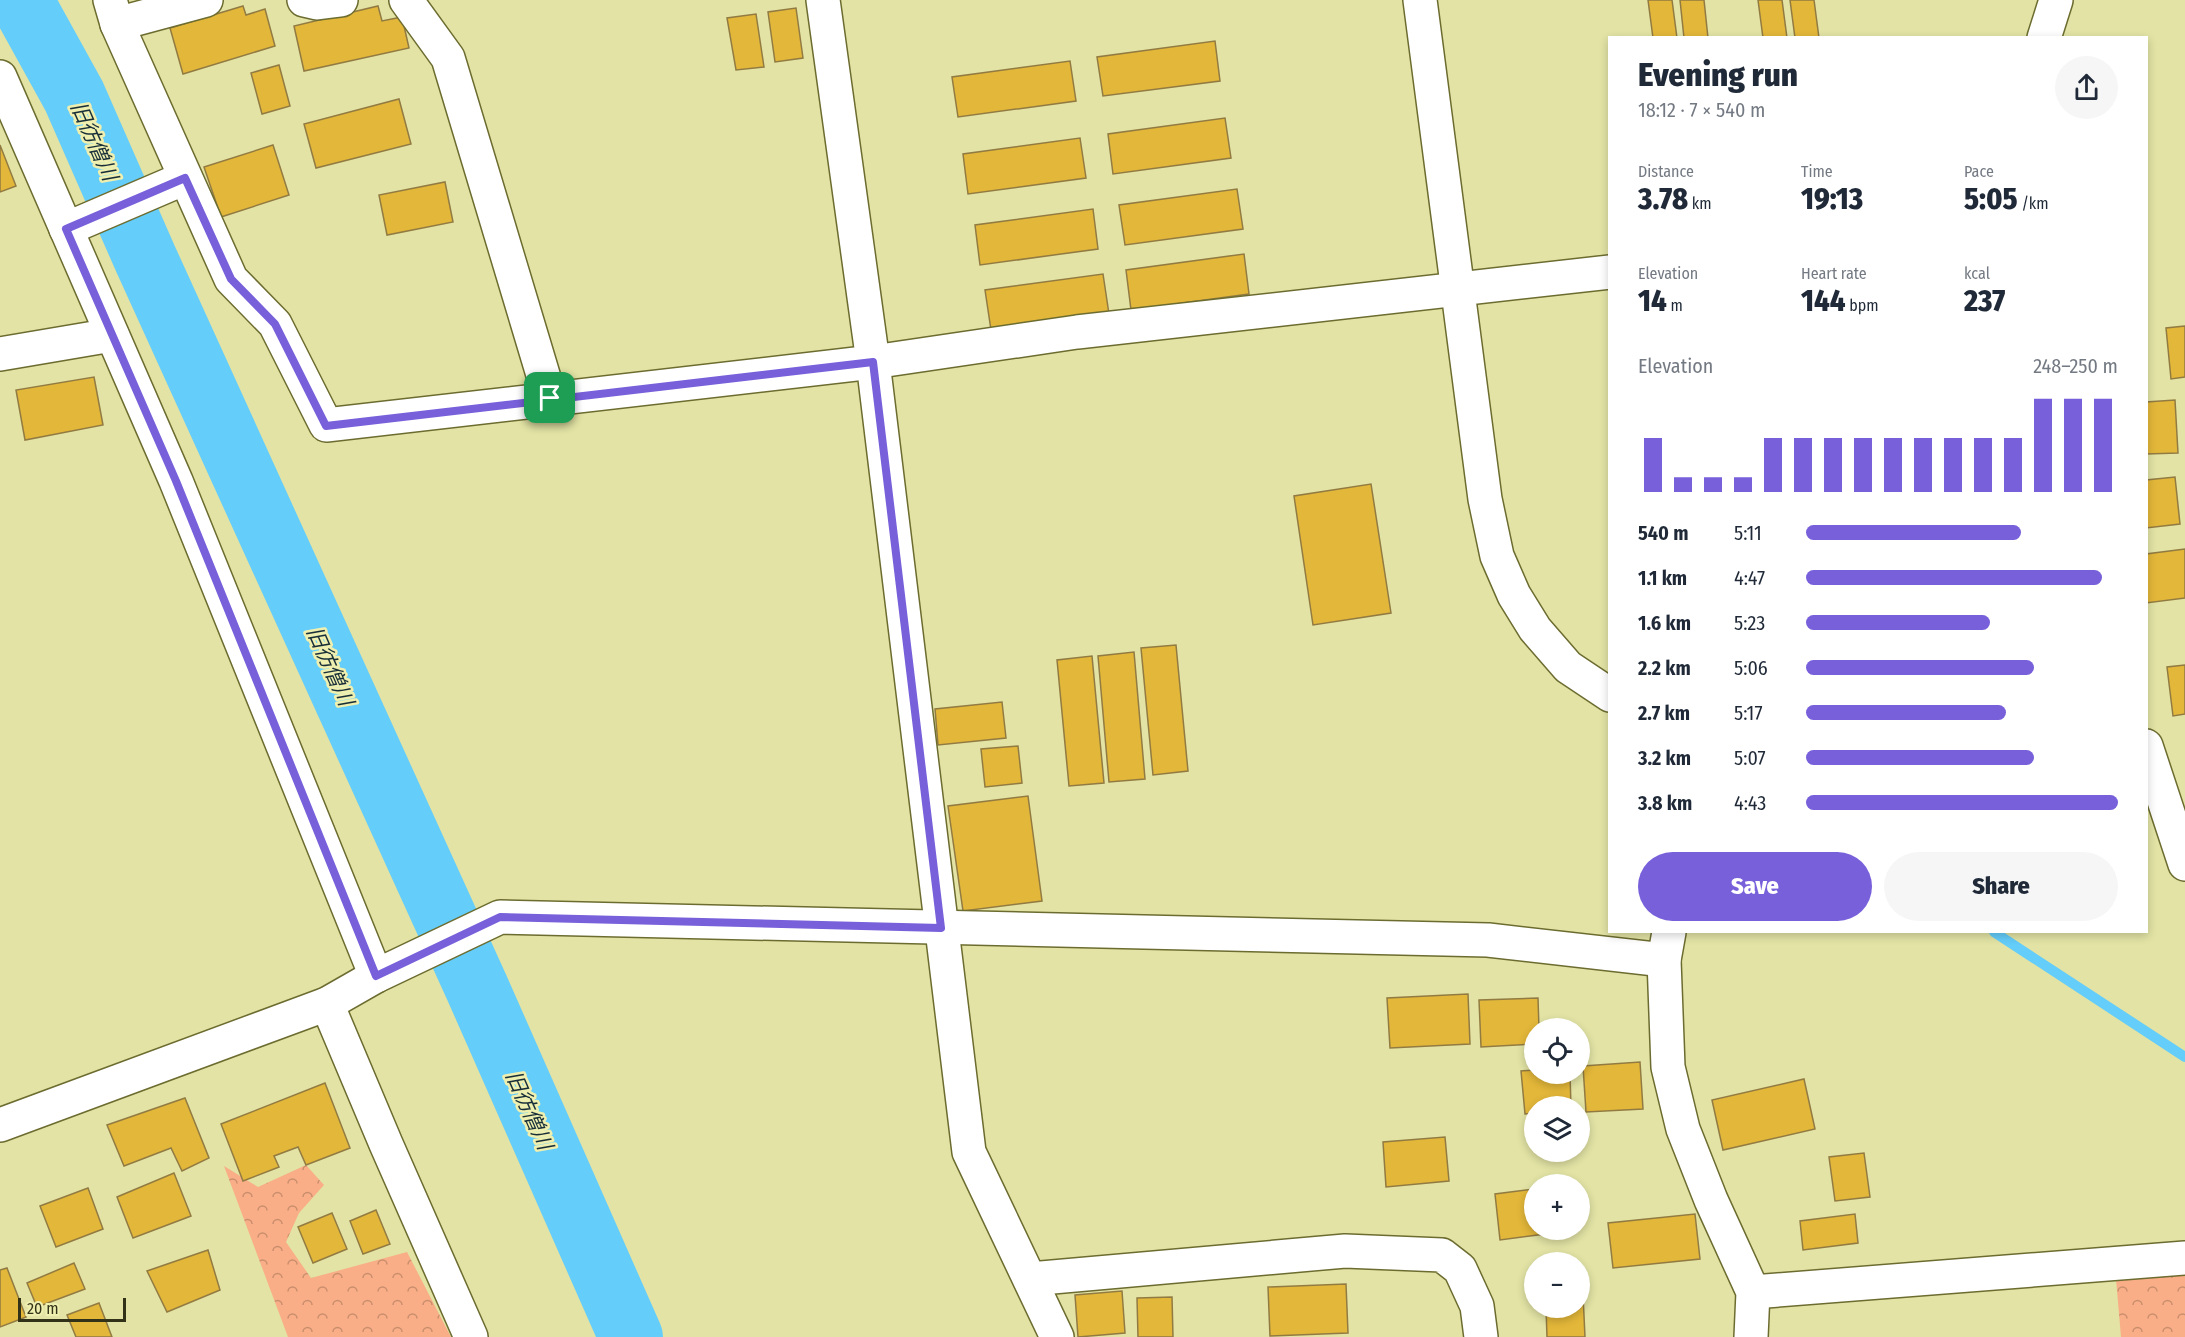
<!DOCTYPE html>
<html lang="en">
<head>
<meta charset="utf-8">
<style>
  :root { --surface:#fff; --page:#f6f6f7; --text:#1f2937; --muted:#747a83; --accent:#7860db }
  body { margin:0; font-family:"Fira Sans Condensed","Noto Sans JP",sans-serif; background:var(--page); color:var(--text); height:100vh; display:flex; flex-direction:column; font-size:22px; white-space:nowrap }
  * { box-sizing:border-box; margin:0 }
  p { font-size:20px; color:var(--muted) }
  .icon { flex:none; width:33px; height:33px; fill:none; stroke:currentColor; stroke-width:2; stroke-linecap:round; stroke-linejoin:round }
  .map { position:relative; flex:1; overflow:hidden }
  .drawer { position:absolute; left:1608px; top:36px; width:540px; height:897px; display:flex; flex-direction:column; background:var(--surface); border-radius:0px; box-shadow:0 3px 9px #0003 }
  .drawer>* { flex:none }
  .buttons { position:absolute; left:1524px; top:1018px; display:grid; gap:12px }
  .buttons a { display:grid; place-items:center; width:66px; height:66px; border-radius:50%; background:var(--surface); box-shadow:0 3px 9px #0003; font-size:30px }
  .scale { position:absolute; left:18px; bottom:15px; width:108px; box-sizing:border-box; padding-left:6px; border:3px solid #323218; border-top:0; font-size:16px; line-height:21px; white-space:nowrap; color:#323218; -webkit-text-stroke:4px #eff0b0; paint-order:stroke }
  .pin { position:absolute; display:grid; place-items:center; width:51px; height:51px; color:#fff; margin:-26px; border-radius:12px; box-shadow:0 3px 9px #0006 }
  .round { display:grid; place-items:center; flex:none; width:63px; height:63px; border-radius:32px; background:var(--page) }
  .headline { display:flex; align-items:center; justify-content:space-between; height:102px; padding:0 30px }
  h1 { font-size:33px; font-weight:800; line-height:45px }
  .stats { display:grid; grid-template-columns:repeat(3,1fr); gap:9px; height:102px; padding:6px 30px }
  .stats div { display:grid; align-content:center }
  .stats b { font-size:30px; font-weight:800 }
  .stats small { font-size:16px; font-weight:400 }
  .stats p { font-size:16px }
  .chart { height:168px; padding:12px 30px }
  .chart p { display:flex; justify-content:space-between }
  .chart svg { width:100%; height:108px; margin-top:6px; stroke:var(--accent); stroke-width:6 }
  .cta { display:flex; gap:12px; margin-top:auto; padding:12px 30px }
  .cta a { flex:1; height:69px; border-radius:36px; background:var(--accent); color:#fff; font-size:24px; font-weight:800; line-height:69px; text-align:center }
  .cta a+a { background:var(--page); color:var(--text) }
  ul { padding:0 30px; list-style:none; font-size:20px }
  li { display:grid; grid-template-columns:96px 72px 1fr; align-items:center; height:45px }
  li i { height:15px; border-radius:8px; background:var(--accent) }
  .map>svg:first-child { display:block }
  .forest { fill:url(#forest-crowns) }
  .lines { fill:none; stroke-linecap:round; stroke-linejoin:round }
  .stream { stroke:#64cdfa; stroke-width:10 }
  .river { stroke:#64cdfa; stroke-width:64 }
  .building { fill:#e3b739; stroke:#927b42; stroke-width:1.5 }
  .minor-casing { stroke:#6c6c30; stroke-width:36 }
  .minor { stroke:#fff; stroke-width:33 }
  .route-casing { stroke:#fff; stroke-width:12 }
  .route { stroke:#7860db; stroke-width:8 }
  .labels { text-anchor:middle; dominant-baseline:central; stroke-width:5; stroke-linejoin:round; paint-order:stroke }
  .water-label { font-size:21px; font-style:italic; fill:#182f39; stroke:#eff0b0 }
</style>
</head>
<body>
<div class="map">
<svg width="2185" height="1337" viewBox="0 0 2185 1337">
  <defs>
    <pattern id="forest-crowns" width="20" height="18" patternUnits="userSpaceOnUse" patternTransform="scale(1.5)"><rect width="20" height="18" fill="#f9ae87"/><path d="M2 6a3 3 0 1 1 6 0M12 15a3 3 0 1 1 6 0" fill="none" stroke="#ca8e6d"/></pattern>
  </defs>
  <rect width="100%" height="100%" fill="#e2e3a4"/>
  <g class="forest">
    <polygon points="306,1165 324,1185 299,1213 286,1242 311,1278 407,1252 451,1337 288,1337 224,1166 258,1187"/>
    <polygon points="2185,1262 2185,1337 2121,1337 2115,1267"/>
  </g>
  <g class="lines">
    <polyline class="stream" points="1994,932 2185,1057"/>
    <polyline class="river" points="21,0 74,96 146,260 477,988 631,1337"/>
  </g>
  <g class="building">
    <polygon points="1648,0 1672,0 1677,38 1653,38"/>
    <polygon points="1680,0 1704,0 1708,38 1684,38"/>
    <polygon points="1758,0 1782,0 1787,38 1763,38"/>
    <polygon points="1790,0 1814,0 1819,38 1795,38"/>
    <polygon points="243,6 246,15 265,9 275,46 183,74 170,28"/>
    <polygon points="378,6 382,21 402,17 409,48 304,71 294,26"/>
    <polygon points="796,8 803,58 775,62 768,12"/>
    <polygon points="756,14 764,67 736,70 727,18"/>
    <polygon points="1215,41 1220,81 1103,96 1097,57"/>
    <polygon points="1070,61 1076,101 958,117 952,77"/>
    <polygon points="279,65 290,106 262,114 251,73"/>
    <polygon points="399,99 411,144 316,168 304,124"/>
    <polygon points="1225,118 1231,158 1113,174 1108,134"/>
    <polygon points="1080,138 1086,178 968,194 963,154"/>
    <polygon points="0,145 16,186 0,192"/>
    <polygon points="273,145 289,195 221,217 204,167"/>
    <polygon points="445,182 453,222 387,235 379,195"/>
    <polygon points="1237,189 1243,229 1125,245 1119,205"/>
    <polygon points="1093,209 1098,249 980,265 975,225"/>
    <polygon points="1244,254 1249,294 1131,310 1126,270"/>
    <polygon points="1103,274 1109,314 991,330 985,290"/>
    <polygon points="2185,326 2185,377 2171,379 2166,328"/>
    <polygon points="94,377 103,425 25,440 16,390"/>
    <polygon points="2175,400 2178,453 2146,454 2146,402"/>
    <polygon points="2175,477 2180,524 2146,528 2146,480"/>
    <polygon points="1371,484 1391,613 1313,625 1294,496"/>
    <polygon points="2185,549 2185,598 2146,603 2146,554"/>
    <polygon points="1176,645 1188,771 1153,775 1141,648"/>
    <polygon points="1134,652 1145,779 1109,782 1098,656"/>
    <polygon points="1092,656 1104,783 1069,786 1057,660"/>
    <polygon points="2185,665 2185,714 2173,716 2167,667"/>
    <polygon points="1002,702 1006,738 938,745 935,709"/>
    <polygon points="1018,746 1022,783 985,787 981,749"/>
    <polygon points="1028,796 1042,901 963,911 948,806"/>
    <polygon points="1468,994 1470,1044 1390,1048 1387,998"/>
    <polygon points="1538,998 1539,1029 1534,1029 1534,1044 1481,1047 1479,1000"/>
    <polygon points="1640,1062 1643,1109 1586,1112 1583,1066"/>
    <polygon points="1534,1070 1534,1074 1570,1074 1571,1107 1534,1107 1534,1113 1525,1114 1521,1071"/>
    <polygon points="1804,1079 1815,1129 1723,1150 1712,1100"/>
    <polygon points="325,1083 350,1148 306,1165 298,1147 274,1156 279,1167 243,1181 221,1124"/>
    <polygon points="185,1098 209,1158 182,1171 171,1148 124,1166 107,1125"/>
    <polygon points="1445,1137 1449,1181 1386,1187 1383,1142"/>
    <polygon points="1864,1153 1870,1197 1835,1201 1829,1157"/>
    <polygon points="174,1173 191,1216 133,1238 117,1197"/>
    <polygon points="88,1188 103,1229 56,1247 40,1206"/>
    <polygon points="1534,1189 1534,1230 1561,1230 1561,1232 1500,1240 1495,1194"/>
    <polygon points="376,1210 390,1244 363,1254 350,1221"/>
    <polygon points="332,1213 347,1249 313,1263 298,1227"/>
    <polygon points="1695,1214 1700,1259 1613,1268 1608,1223"/>
    <polygon points="1855,1214 1858,1243 1803,1250 1800,1221"/>
    <polygon points="208,1250 220,1290 167,1312 147,1271"/>
    <polygon points="74,1263 85,1289 37,1307 27,1283"/>
    <polygon points="7,1268 26,1317 0,1327 0,1270"/>
    <polygon points="1580,1273 1582,1273 1585,1337 1547,1337 1546,1308 1580,1308"/>
    <polygon points="1346,1284 1348,1333 1270,1336 1268,1287"/>
    <polygon points="1122,1291 1125,1333 1078,1337 1075,1295"/>
    <polygon points="1172,1297 1173,1337 1138,1337 1137,1298"/>
    <polygon points="99,1303 112,1337 76,1337 67,1315"/>
  </g>
  <g class="lines">
    <defs>
      <g id="minor">
        <polyline points="110,0 117,24 231,279 275,324 326,425 873,362 1077,332 1610,272"/>
        <polyline points="304,0 317,3 341,0"/>
        <polyline points="406,0 448,58 550,398"/>
        <polyline points="823,0 873,362 969,1152 1057,1337"/>
        <polyline points="1420,0 1485,499 1497,556 1514,595 1535,629 1568,667 1610,695"/>
        <polyline points="117,24 206,0"/>
        <polyline points="2044,38 2056,0"/>
        <polyline points="0,77 176,481 376,976"/>
        <polyline points="66,229 185,178"/>
        <polyline points="0,354 112,335"/>
        <polyline points="2146,746 2185,864"/>
        <polyline points="1669,932 1664,960 1668,1067 1683,1129 1711,1200 1753,1292 1751,1337"/>
        <polyline points="327,1004 386,1144 471,1337"/>
        <polyline points="0,1125 327,1004 376,976 500,917 1488,940 1664,960"/>
        <polyline points="1030,1279 1345,1251 1442,1255 1460,1269 1477,1306 1481,1337"/>
        <polyline points="1753,1292 2185,1258"/>
      </g>
    </defs>
    <use href="#minor" class="minor-casing"/>
    <use href="#minor" class="minor"/>
  </g>
  <g class="lines">
    <defs>
      <polygon id="route" points="185,178 231,279 275,324 326,426 873,362 941,928 500,917 376,976 176,481 66,229"/>
    </defs>
    <use href="#route" class="route-casing"/>
    <use href="#route" class="route"/>
  </g>
  <g class="labels">
    <g class="water-label">
      <text transform="translate(94 141) rotate(66)">旧彷僧川</text>
      <text transform="translate(330 666) rotate(66)">旧彷僧川</text>
      <text transform="translate(529 1110) rotate(66)">旧彷僧川</text>
    </g>
  </g>
</svg>
<div class="buttons">
<a><svg class="icon" aria-label="locate" viewBox="0 0 24 24"><circle cx="12" cy="12" r="6"/><path d="M12 2v4M12 18v4M2 12h4M18 12h4"/></svg></a>
<a><svg class="icon" aria-label="layers" viewBox="0 0 24 24"><path d="M12 4l9 5-9 5-9-5zM3 14l9 5 9-5"/></svg></a>
<a>+</a>
<a>−</a>
</div>
<div class="scale">20 m</div>
<div class="pin" style="left:550px;top:398px;background:#1e9e55"><svg class="icon" aria-label="arrive" viewBox="0 0 24 24"><path d="M6 21V4h12l-3 4 3 4H6"/></svg></div>
<section class="drawer">
<div class="headline"><div><h1>Evening run</h1><p>18:12 · 7 × 540 m</p></div><a class="round"><svg class="icon" aria-label="share" viewBox="0 0 24 24"><path d="M12 15V3M7 8l5-5 5 5M5 13v7h14v-7"/></svg></a></div>
<div class="stats">
<div><p>Distance</p><b>3.78<small> km</small></b></div>
<div><p>Time</p><b>19:13</b></div>
<div><p>Pace</p><b>5:05<small> /km</small></b></div>
</div>
<div class="stats">
<div><p>Elevation</p><b>14<small> m</small></b></div>
<div><p>Heart rate</p><b>144<small> bpm</small></b></div>
<div><p>kcal</p><b>237</b></div>
</div>
<div class="chart"><p><span>Elevation</span>248–250 m</p>
<svg viewBox="0 0 160 44" preserveAspectRatio="none"><path d="M5 44V22M15 44V38M25 44V38M35 44V38M45 44V22M55 44V22M65 44V22M75 44V22M85 44V22M95 44V22M105 44V22M115 44V22M125 44V22M135 44V6M145 44V6M155 44V6"/></svg>
</div>
<ul>
<li><b>540 m</b>5:11<i style="width:69%"></i></li>
<li><b>1.1 km</b>4:47<i style="width:95%"></i></li>
<li><b>1.6 km</b>5:23<i style="width:59%"></i></li>
<li><b>2.2 km</b>5:06<i style="width:73%"></i></li>
<li><b>2.7 km</b>5:17<i style="width:64%"></i></li>
<li><b>3.2 km</b>5:07<i style="width:73%"></i></li>
<li><b>3.8 km</b>4:43<i style="width:100%"></i></li>
</ul>
<div class="cta"><a>Save</a><a>Share</a></div>
</section>
</div>
</body>
</html>
